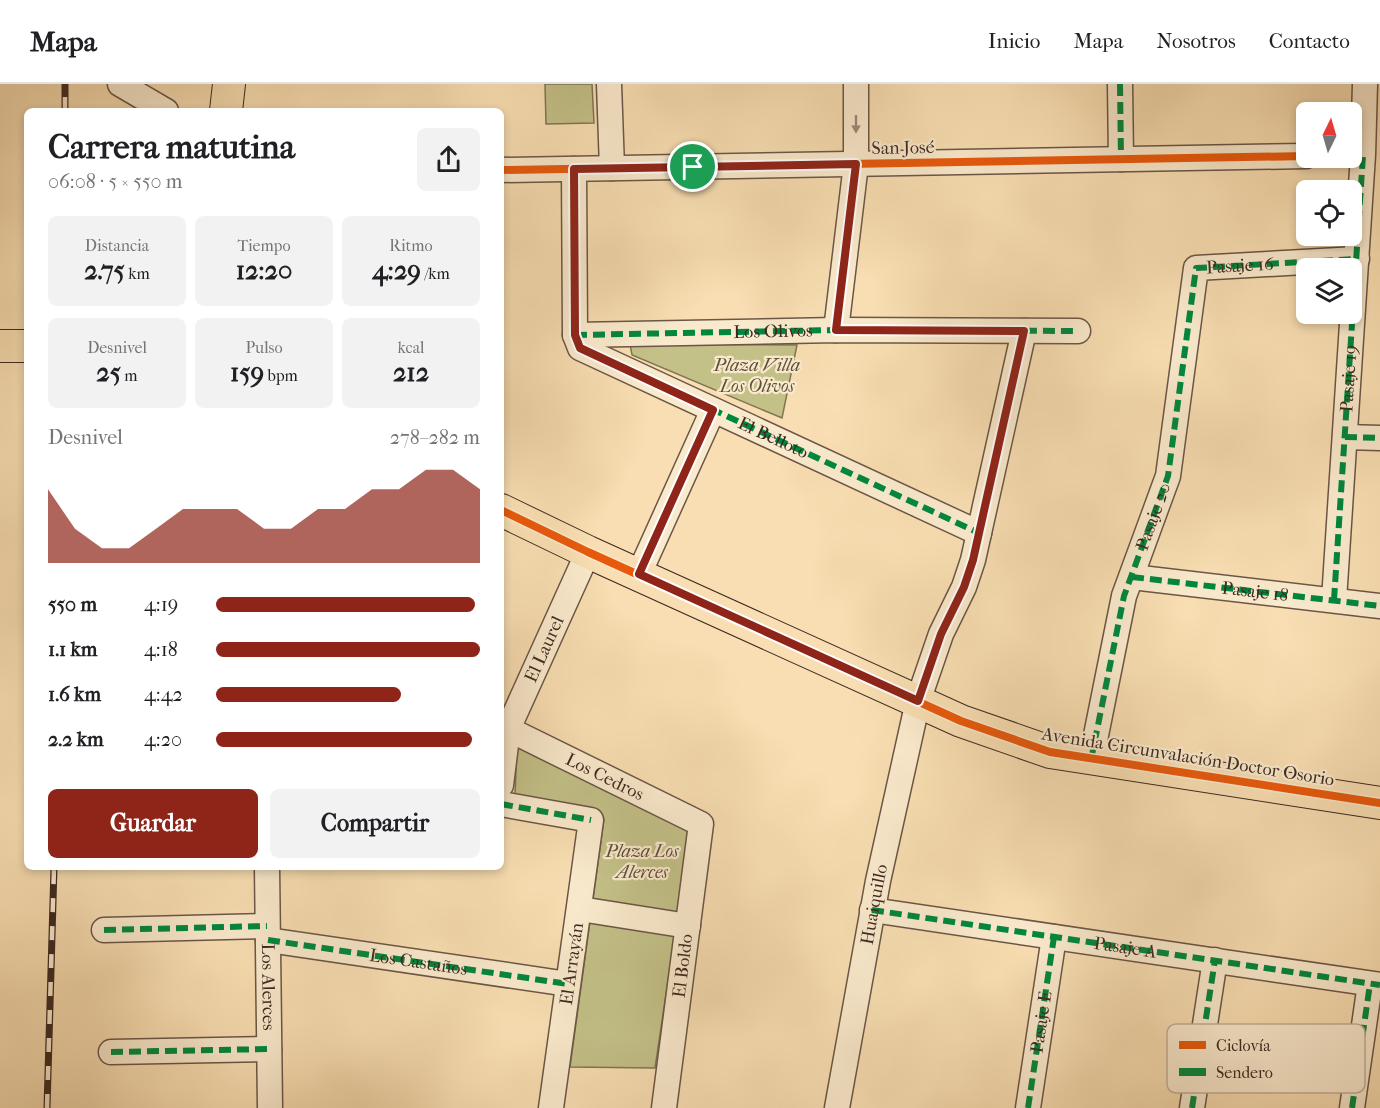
<!DOCTYPE html>
<html lang="es">
<head>
<meta charset="utf-8">
<style>
  :root { --surface:#fff; --page:#f2f2f2; --text:#202124; --muted:#757577; --line:#e0e0e0; --accent:#8f2418 }
  body { margin:0; font-family:"IM FELL French Canon",serif; background:var(--page); color:var(--text); height:100vh; display:flex; flex-direction:column; font-size:22px; white-space:nowrap }
  * { box-sizing:border-box; margin:0 }
  p { font-size:20px; color:var(--muted) }
  .icon { flex:none; width:33px; height:33px; fill:none; stroke:currentColor; stroke-width:2; stroke-linecap:round; stroke-linejoin:round }
  .map { position:relative; flex:1; overflow:hidden }
  .sheet { position:absolute; left:24px; top:24px; width:480px; height:762px; display:flex; flex-direction:column; background:var(--surface); border-radius:9px; box-shadow:0 3px 9px #0003 }
  .sheet>* { flex:none }
  .needle { width:39px; rotate:5deg }
  .tools { position:absolute; left:1296px; top:18px; display:grid; gap:12px }
  .tools a { display:grid; place-items:center; width:66px; height:66px; border-radius:9px; background:var(--surface); box-shadow:0 3px 9px #0003; font-size:30px }
  .pin { position:absolute; display:grid; place-items:center; width:51px; height:51px; color:#fff; margin:-26px; border:3px solid #fff; border-radius:50%; box-shadow:0 2px 6px #0007 }
  .round { display:grid; place-items:center; flex:none; width:63px; height:63px; border-radius:9px; background:var(--page) }
  .head { display:flex; align-items:center; justify-content:space-between; height:102px; padding:0 24px }
  h1 { font-size:33px; font-weight:800; line-height:45px }
  .stats { display:grid; grid-template-columns:repeat(3,1fr); gap:9px; height:102px; padding:6px 24px }
  .stats div { display:grid; align-content:center; border-radius:9px; background:var(--page); text-align:center }
  .stats b { font-size:26px; font-weight:800 }
  .stats small { font-size:16px; font-weight:400 }
  .stats p { font-size:16px }
  .chart { height:168px; padding:12px 24px }
  .chart p { display:flex; justify-content:space-between }
  .chart svg { width:100%; height:108px; margin-top:6px; fill:var(--accent); opacity:.7 }
  .button { display:flex; gap:12px; margin-top:auto; padding:12px 24px }
  .button a { flex:1; height:69px; border-radius:9px; background:var(--accent); color:#fff; font-size:24px; font-weight:800; line-height:69px; text-align:center }
  .button a+a { background:var(--page); color:var(--text) }
  ul { padding:0 24px; list-style:none; font-size:20px }
  li { display:grid; grid-template-columns:96px 72px 1fr; align-items:center; height:45px }
  li i { height:15px; border-radius:8px; background:var(--accent) }
  header { display:flex; align-items:center; gap:36px; box-sizing:border-box; height:84px; padding:0 30px; background:var(--surface); border-bottom:2px solid var(--line) }
  header strong { font-size:28px }
  nav { display:flex; gap:33px; margin-inline-start:auto; font-size:21px }
  .map>svg:first-child { display:block }
  .green { fill:#c3c088; stroke:#807455; stroke-width:1.5 }
  .lines { fill:none; stroke-linecap:round; stroke-linejoin:round }
  .minor-casing { stroke:#6b5646; stroke-width:27 }
  .major-casing { stroke:#3c2922; stroke-width:34 }
  .minor { stroke:#faeacd; stroke-width:24 }
  .major { stroke:#f8deb2; stroke-width:32 }
  .rail-casing { stroke:#3c2922; stroke-width:7 }
  .rail { stroke:#faeacd; stroke-width:4.5; stroke-dasharray:14; stroke-linecap:butt }
  .quiet { stroke:#00873e; stroke-width:6; stroke-dasharray:12 6; stroke-linecap:butt }
  .cycleway-casing { stroke:#faeacd; stroke-width:11 }
  .cycleway { stroke:#e8590c; stroke-width:8 }
  .oneway { fill:#9b8a78 }
  .route-casing { stroke:#fff; stroke-width:12 }
  .route { stroke:#8f2418; stroke-width:8 }
  .labels { text-anchor:middle; dominant-baseline:central; stroke-width:4.5; stroke-linejoin:round; paint-order:stroke }
  .street-label { font-size:18px; fill:#3c2922; stroke:#faeacd }
  .park-label { font-size:18px; font-style:italic; fill:#5e4f3c; stroke:#faeacd }
  .key { fill:#faeacd; stroke:#c1b09a; stroke-width:1.5 }
  .key-label { font-size:16px; fill:#3c2922 }
</style>
</head>
<body>
<header>
<strong>Mapa</strong>
<nav><a>Inicio</a><a>Mapa</a><a>Nosotros</a><a>Contacto</a></nav>
</header>
<div class="map">
<svg width="1380" height="1024" viewBox="0 0 1380 1024">
  <rect width="100%" height="100%" fill="#f8deb2"/>
  <filter id="stains"><feTurbulence type="fractalNoise" baseFrequency=".00333" numOctaves="4"/><feColorMatrix values="0 0 0 0 .2 0 0 0 0 .09 0 0 0 0 .02 0 0 0 .5 -.17"/></filter>
  <radialGradient id="worn" r=".72"><stop offset=".6" stop-color="#630" stop-opacity="0"/><stop offset="1" stop-color="#630" stop-opacity=".3"/></radialGradient>
  <g class="green">
    <polygon points="545,0 592,0 594,39 546,40"/>
    <polygon points="630,260 797,261 782,334 632,271"/>
    <polygon points="517,660 691,743 655,984 570,983 604,735 515,711"/>
  </g>
  <g class="lines">
    <defs>
      <g id="minor">
        <polyline points="120,0 166,27"/>
        <polyline points="609,0 612,84"/>
        <polyline points="1120,0 1121,75"/>
        <path id="s1" d="M574 85 575 251 580 264 979 449"/>
        <polyline points="501,86 1306,72"/>
        <polyline points="836,246 856,80 856,0"/>
        <polyline points="575,251 836,246 1078,247"/>
        <polyline points="1345,353 1380,354"/>
        <polyline points="639,490 713,326"/>
        <path id="s2" d="M1132 493 1380 522"/>
        <path id="s3" d="M1334 516 1363 71 1365 0"/>
        <path id="s4" d="M508 645 701 740 664 1024"/>
        <path id="s5" d="M1091 676 1124 512 1168 392 1196 184 1357 175"/>
        <path id="s6" d="M501 701 508 645 588 468"/>
        <polyline points="501,720 591,736 551,1024"/>
        <path id="s7" d="M267 783 270 1024"/>
        <polyline points="580,825 688,842"/>
        <path id="s8" d="M872 826 1380 901"/>
        <polyline points="104,846 267,842"/>
        <polyline points="268,856 568,900"/>
        <polyline points="111,968 269,965"/>
        <path id="s9" d="M837 1024 878 797 918 617 941 550 964 503 973 476 1024 247"/>
        <path id="s10" d="M1028 1024 1054 853"/>
        <polyline points="1192,1024 1215,876"/>
        <polyline points="1352,1024 1370,900"/>
      </g>
      <g id="major">
        <polyline points="226,27 229,0"/>
        <polyline points="0,262 27,262"/>
        <polyline points="501,426 588,468 961,637 1050,668 1380,719"/>
      </g>
    </defs>
    <use href="#minor" class="minor-casing"/>
    <use href="#major" class="major-casing"/>
    <use href="#minor" class="minor"/>
    <use href="#major" class="major"/>
    <defs>
      <g id="rail">
        <polyline points="65,27 65,0"/>
        <polyline points="47,1024 54,783"/>
      </g>
    </defs>
    <use href="#rail" class="rail-casing"/>
    <use href="#rail" class="rail"/>
    <g class="quiet">
      <polyline points="1120,0 1121,75"/>
      <polyline points="574,85 575,251 580,264 979,449"/>
      <polyline points="836,246 856,80"/>
      <path id="s11" d="M575 251 836 246 1078 247"/>
      <polyline points="1345,353 1380,354"/>
      <polyline points="639,490 713,326"/>
      <polyline points="1132,493 1380,522"/>
      <polyline points="1334,516 1363,71"/>
      <polyline points="918,617 941,550 964,503 973,476 1024,247"/>
      <polyline points="1091,676 1124,512 1168,392 1196,184 1357,175"/>
      <polyline points="501,720 591,736"/>
      <polyline points="872,826 1380,901"/>
      <polyline points="104,846 267,842"/>
      <path id="s12" d="M268 856 568 900"/>
      <polyline points="111,968 269,965"/>
      <polyline points="1028,1024 1054,853"/>
      <polyline points="1192,1024 1215,876"/>
      <polyline points="1352,1024 1370,900"/>
    </g>
    <defs>
      <g id="cycleway">
        <polyline points="501,86 1306,72"/>
        <polyline points="501,426 588,468 961,637 1050,668 1380,719"/>
      </g>
    </defs>
    <use href="#cycleway" class="cycleway-casing"/>
    <use href="#cycleway" class="cycleway"/>
  </g>
  <defs><path id="oneway-solid" d="M-6-.8H1V-3.2L6.5 0L1 3.2V.8H-6Z" transform="scale(1.5)"/></defs>
  <use class="oneway" href="#oneway-solid" transform="translate(856 40) rotate(90)"/>
  <g class="lines">
    <defs>
      <polygon id="route" points="856,80 836,246 1024,247 973,476 964,503 941,550 918,617 639,490 713,326 580,264 575,251 574,85"/>
    </defs>
    <use href="#route" class="route-casing"/>
    <use href="#route" class="route"/>
  </g>
  <g class="labels">
    <g class="street-label">
      <text transform="translate(903 64) rotate(-1)">San José</text>
      <text stroke="none"><textPath href="#s5" startOffset="549">Pasaje 16</textPath></text>
      <text stroke="none"><textPath href="#s11" startOffset="198">Los Olivos</textPath></text>
      <text stroke="none"><textPath href="#s3" startOffset="222">Pasaje 19</textPath></text>
      <text stroke="none"><textPath href="#s1" startOffset="393">El Belloto</textPath></text>
      <text stroke="none"><textPath href="#s5" startOffset="252">Pasaje 20</textPath></text>
      <text stroke="none"><textPath href="#s2" startOffset="124">Pasaje 18</textPath></text>
      <text stroke="none"><textPath href="#s6" startOffset="144">El Laurel</textPath></text>
      <text transform="translate(1188 673) rotate(9)">Avenida Circunvalación Doctor Osorio</text>
      <text stroke="none"><textPath href="#s4" startOffset="108">Los Cedros</textPath></text>
      <text stroke="none"><textPath href="#s9" startOffset="207">Huaiquillo</textPath></text>
      <text stroke="none"><textPath href="#s8" startOffset="256">Pasaje A</textPath></text>
      <text stroke="none"><textPath href="#s12" startOffset="152">Los Castaños</textPath></text>
      <text transform="translate(572 880) rotate(-82)">El Arrayán</text>
      <text transform="translate(683 882) rotate(-83)">El Boldo</text>
      <text stroke="none"><textPath href="#s7" startOffset="120">Los Alerces</textPath></text>
      <text stroke="none"><textPath href="#s10" startOffset="87">Pasaje E</textPath></text>
    </g>
    <g class="park-label">
      <text x="757" y="281">Plaza Villa<tspan x="757" dy="21">Los Olivos</tspan></text>
      <text x="642" y="767">Plaza Los<tspan x="642" dy="21">Alerces</tspan></text>
    </g>
  </g>
  <rect x="1167" y="940" width="198" height="69" rx="9" class="key"/>
  <rect x="1179" y="957" width="27" height="8" fill="#e8590c"/>
  <rect x="1179" y="984" width="27" height="8" fill="#00873e"/>
  <g class="key-label">
    <text x="1216" y="967">Ciclovía</text>
    <text x="1216" y="994">Sendero</text>
  </g>
  <rect width="100%" height="100%" filter="url(#stains)"/>
  <rect width="100%" height="100%" fill="url(#worn)"/>
</svg>
<div class="tools">
<a><svg class="needle" viewBox="-14 -14 28 28"><path d="M0-13l5 13h-10z" fill="#e53935"/><path d="M0 13l5-13h-10z" fill="#757577"/></svg></a>
<a><svg class="icon" aria-label="locate" viewBox="0 0 24 24"><circle cx="12" cy="12" r="6"/><path d="M12 2v4M12 18v4M2 12h4M18 12h4"/></svg></a>
<a><svg class="icon" aria-label="layers" viewBox="0 0 24 24"><path d="M12 4l9 5-9 5-9-5zM3 14l9 5 9-5"/></svg></a>
</div>
<div class="pin" style="left:693px;top:83px;background:#1e9e55"><svg class="icon" aria-label="arrive" viewBox="0 0 24 24"><path d="M6 21V4h12l-3 4 3 4H6"/></svg></div>
<section class="sheet">
<div class="head"><div><h1>Carrera matutina</h1><p>06:08 · 5 × 550 m</p></div><a class="round"><svg class="icon" aria-label="share" viewBox="0 0 24 24"><path d="M12 15V3M7 8l5-5 5 5M5 13v7h14v-7"/></svg></a></div>
<div class="stats">
<div><p>Distancia</p><b>2.75<small> km</small></b></div>
<div><p>Tiempo</p><b>12:20</b></div>
<div><p>Ritmo</p><b>4:29<small> /km</small></b></div>
</div>
<div class="stats">
<div><p>Desnivel</p><b>25<small> m</small></b></div>
<div><p>Pulso</p><b>159<small> bpm</small></b></div>
<div><p>kcal</p><b>212</b></div>
</div>
<div class="chart"><p><span>Desnivel</span>278–282 m</p>
<svg viewBox="0 0 160 44" preserveAspectRatio="none"><path d="M0 44V14L10 30L20 38L30 38L40 30L50 22L60 22L70 22L80 30L90 30L100 22L110 22L120 14L130 14L140 6L150 6L160 14V44z"/></svg>
</div>
<ul>
<li><b>550 m</b>4:19<i style="width:98%"></i></li>
<li><b>1.1 km</b>4:18<i style="width:100%"></i></li>
<li><b>1.6 km</b>4:42<i style="width:70%"></i></li>
<li><b>2.2 km</b>4:20<i style="width:97%"></i></li>
</ul>
<div class="button"><a>Guardar</a><a>Compartir</a></div>
</section>
</div>
</body>
</html>
